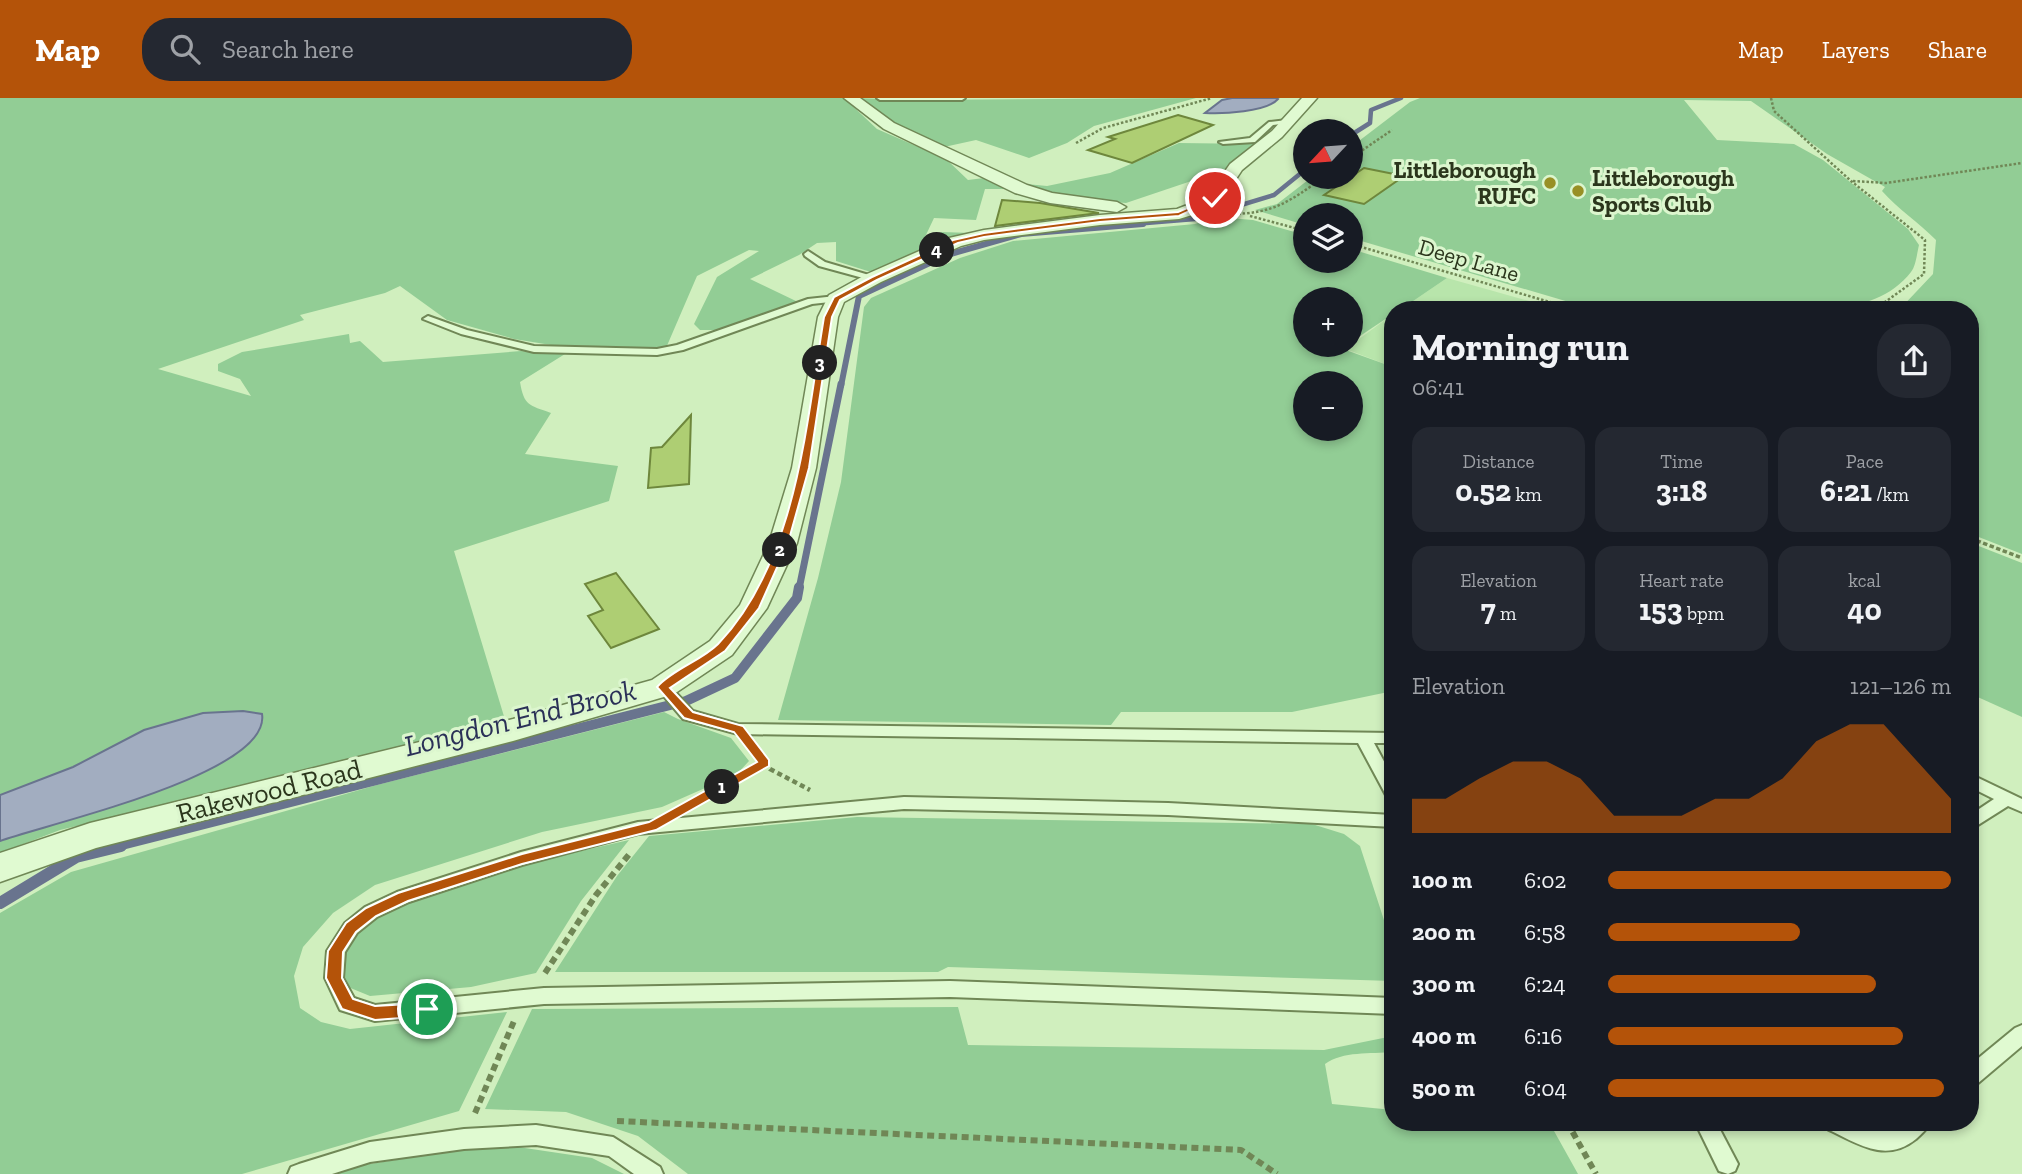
<!DOCTYPE html>
<html lang="en">
<head>
<meta charset="utf-8">
<style>
  :root { --surface:#171b24; --page:#242831; --text:#f1f3f6; --muted:#9ea1a6; --accent:#b45309 }
  body { margin:0; font-family:"Zilla Slab",serif; background:var(--page); color:var(--text); height:100vh; display:flex; flex-direction:column; font-size:26px; white-space:nowrap }
  * { box-sizing:border-box; margin:0 }
  p { font-size:23px; color:var(--muted) }
  .icon { flex:none; width:38px; height:38px; fill:none; stroke:currentColor; stroke-width:2; stroke-linecap:round; stroke-linejoin:round }
  .map { position:relative; flex:1; overflow:hidden }
  .side { position:absolute; left:1384px; top:203px; width:595px; height:830px; display:flex; flex-direction:column; background:var(--surface); border-radius:28px; box-shadow:0 4px 10px #0003 }
  .side>* { flex:none }
  .needle { width:46px; rotate:244deg }
  .controls { position:absolute; left:1293px; top:21px; display:grid; gap:14px }
  .controls a { display:grid; place-items:center; width:70px; height:70px; border-radius:50%; background:var(--surface); box-shadow:0 4px 10px #0003; font-size:35px }
  .pin { position:absolute; display:grid; place-items:center; width:60px; height:60px; color:#fff; margin:-30px; border:4px solid #fff; border-radius:50%; box-shadow:0 2px 7px #0007 }
  .km { position:absolute; width:35px; height:35px; margin:-18px; border-radius:50%; background:#222; color:#fff; font-size:19px; line-height:35px; text-align:center }
  .round { display:grid; place-items:center; flex:none; width:74px; height:74px; border-radius:28px; background:var(--page) }
  .overview { display:flex; align-items:center; justify-content:space-between; height:119px; padding:0 28px }
  h1 { font-size:38px; font-weight:800; line-height:52px }
  .figures { display:grid; grid-template-columns:repeat(3,1fr); gap:10px; height:119px; padding:7px 28px }
  .figures div { display:grid; align-content:center; border-radius:18px; background:var(--page); text-align:center }
  .figures b { font-size:30px; font-weight:800 }
  .figures small { font-size:19px; font-weight:400 }
  .figures p { font-size:19px }
  .chart { height:196px; padding:14px 28px }
  .chart p { display:flex; justify-content:space-between }
  .chart svg { width:100%; height:126px; margin-top:7px; fill:var(--accent); opacity:.7 }
  ul { padding:0 28px; list-style:none; font-size:23px }
  li { display:grid; grid-template-columns:112px 84px 1fr; align-items:center; height:52px }
  li i { height:18px; border-radius:9px; background:var(--accent) }
  header { display:flex; align-items:center; gap:42px; box-sizing:border-box; height:98px; padding:0 35px; background:var(--accent); color:#fff }
  header strong { font-size:33px }
  nav { display:flex; gap:38px; margin-inline-start:auto; font-size:24px }
  .search { width:490px; height:63px; background:var(--page); display:flex; align-items:center; gap:18px; box-sizing:border-box; padding:0 24px; border-radius:28px; color:var(--muted); font-size:26px }
  .map>svg:first-child { display:block }
  .farmland { fill:#b8e5ab }
  .green { fill:#92cd95; fill-rule:evenodd }
  .water { fill:#a2adc0; stroke:#69748e; stroke-width:2 }
  .lines { fill:none; stroke-linecap:round; stroke-linejoin:round }
  .stream-far4 { stroke:#69748e; stroke-width:4.5 }
  .stream-far3 { stroke:#69748e; stroke-width:6 }
  .stream-far2 { stroke:#69748e; stroke-width:7 }
  .stream-far1 { stroke:#69748e; stroke-width:10 }
  .stream { stroke:#69748e; stroke-width:12 }
  .building { fill:#aece73; stroke:#6e873c; stroke-width:2 }
  .service-casing { stroke:#708756; stroke-width:4 }
  .minor-casing { stroke:#708756; stroke-width:3 }
  .path-far3 { stroke:#708756; stroke-width:2.5; stroke-dasharray:2.5 2; stroke-linecap:butt }
  .path-far2 { stroke:#708756; stroke-width:3.5; stroke-dasharray:4.5 2.5; stroke-linecap:butt }
  .path-far1 { stroke:#708756; stroke-width:4.5; stroke-dasharray:5 3.5; stroke-linecap:butt }
  .path { stroke:#708756; stroke-width:6; stroke-dasharray:7 4.5; stroke-linecap:butt }
  .service { fill:#e0fad1; fill-rule:evenodd }
  .minor { fill:#e0fad1; fill-rule:evenodd }
  .route { fill:#b45309; stroke:#fff; stroke-width:2 }
  .poi-dot { fill:#989025; stroke:#dcf6ce; stroke-width:2.5 }
  .labels { text-anchor:middle; dominant-baseline:central; stroke-width:6; stroke-linejoin:round; paint-order:stroke }
  .far-poi-label { font-size:23px; font-weight:bold; fill:#2b361c; stroke:#dcf6ce; text-anchor:end }
  .far-street-label { font-size:23px; fill:#2b361c; stroke:#dcf6ce }
  .street-label { font-size:28px; fill:#2b361c; stroke:#dcf6ce }
  .water-label { font-size:30px; font-style:italic; fill:#2a3057; stroke:#dcf6ce }
</style>
</head>
<body>
<header>
<strong>Map</strong>
<div class="search"><svg class="icon" aria-label="search" viewBox="0 0 24 24"><circle cx="10" cy="10" r="6"/><path d="M15 15l6 6"/></svg>Search here</div>
<nav><a>Map</a><a>Layers</a><a>Share</a></nav>
</header>
<div class="map">
<svg width="2022" height="1076" viewBox="0 0 2022 1076">
  <rect width="100%" height="100%" fill="#d0efbe"/>
  <g class="farmland">
    <polygon points="1447,180 1561,212 1400,212"/>
    <polygon points="1393,216 1393,269 1343,250 1351,247"/>
  </g>
  <g class="green">
    <path d="M0 0H844L877 31 946 61 968 82 984 80 1009 88 1010 91H985L976 122 934 120 925 139 938 140 941 134 972 135 900 161 874 175 836 163V144L817 145 799 157 750 181 798 204 720 232H700L694 226 717 179 759 153 749 152 697 178 666 250 551 247 514 241 447 222 400 188 385 195 300 217 304 222 158 271 251 298 240 281 218 273V266L242 254 349 236 350 245 360 243 383 264 521 253 565 256 520 284C524 308 529 307 551 315L525 356 618 368 609 403 454 453 506 625 60 732 0 755V743L34 731 263 624 261 616C189 606 139 637 76 667 52 679 25 687 0 697Z"/>
    <polygon points="856,0 912,2 1196,0 1094,28 1067,45 1029,60 976,42 944,49 894,27"/>
    <path d="M1420 0H2022V456L1971 436 1970 212H1899L1933 176 1936 142C1918 124 1898 111 1882 93L1885 89 1827 56 1751 3 1684 2 1717 42 1794 46 1823 62 1908 131 1919 147C1917 155 1916 168 1911 174 1892 199 1862 207 1833 212H1596L1351 140V117H1306L1305 127 1255 112 1277 106 1312 79H1351V49L1410 4Z"/>
    <polygon points="1179,45 1257,46 1224,72 1126,105 1067,100 1016,85 1047,88 1110,75"/>
    <path d="M1216 119 1253 122 1305 137 1306 163H1351V151L1447 180 1400 212H1393V216L1351 244V201H1306V247H1348L1343 251 1393 269V593L1292 614H1121L1111 627 778 622 818 480 841 384 864 209 871 200 960 160 1013 143 1195 126ZM1306 285H1351V331H1306Z"/>
    <polygon points="1971,445 2022,465 2022,619 1971,596"/>
    <polygon points="664,614 678,621 731,640 749,663 737,676 662,709 542,734 375,787 333,815 303,849 294,878 300,910 321,924 350,931 507,914 459,1013 242,1076 0,1076 0,815 71,774 377,687"/>
    <polygon points="857,719 1312,726 1344,736 1360,748 1393,850 1393,883 948,869 938,874 555,874 617,778 649,738"/>
    <polygon points="629,742 581,803 536,875 471,889 370,898 348,889 342,875 342,855 351,839 396,806 546,761"/>
    <path d="M958 909 968 947 1324 952 1393 938V954C1370 956 1343 953 1325 966L1332 1006 1393 1012V1024H1549L1578 1076H688L638 1038 566 1014 485 1011 532 911Z"/>
    <polygon points="498,1046 592,1060 624,1076 332,1076 357,1068"/>
  </g>
  <g class="water">
    <path d="M1232 0H1276L1278 1C1267 14 1222 16 1205 15L1222 2Z"/>
    <path d="M243 613 262 616C272 676 46 726 0 743V697L73 669 144 632 203 615Z"/>
  </g>
  <g class="lines">
    <g class="stream-far4">
      <polyline points="1351,37 1370,25 1371,12 1401,0"/>
      <polyline points="1122,127 1195,121 1274,97 1306,71"/>
    </g>
    <polyline class="stream-far3" points="841,288 859,198 947,157 1021,136 1143,126"/>
    <polyline class="stream-far2" points="799,491 841,286"/>
    <polyline class="stream-far1" points="114,749 686,603 735,580 797,500 799,489"/>
    <polyline class="stream" points="0,805 76,759 121,748"/>
  </g>
  <g class="building">
    <polygon points="1178,17 1213,27 1132,65 1088,52 1115,41 1108,39"/>
    <polygon points="1364,70 1404,78 1364,106 1324,97"/>
    <polygon points="1002,102 1040,105 1099,115 995,128"/>
    <polygon points="691,317 689,386 648,390 651,350 662,349"/>
    <polygon points="616,475 659,531 611,550 588,518 603,512 585,486"/>
  </g>
  <g class="lines">
    <defs>
      <g id="service">
        <polygon points="877,0 965,0 962,2 880,2"/>
        <polygon points="1287,22 1289,25 1273,27 1255,44 1223,46 1219,44 1250,40 1269,24"/>
        <polygon points="808,153 825,164 879,180 874,183 819,168 805,158 804,156"/>
        <polygon points="836,198 841,201 839,203 812,206 683,252 657,257 534,254 461,236 423,221 428,218 467,232 534,248 657,251 677,247 808,201"/>
        <polygon points="663,584 668,586 693,613 738,626 1393,635 1393,645 1374,645 1393,680 1393,701 1387,699 1358,645 738,636 683,621 656,589"/>
        <polygon points="1970,676 2022,701 2022,714 2008,708 1970,732 1970,717 1994,701 1970,689"/>
        <polygon points="904,699 1168,705 1393,717 1393,729 1168,717 904,711 638,736 522,767 409,804 377,819 357,835 345,854 343,880 354,900 375,907 544,890 950,883 1393,900 1393,916 950,899 544,906 375,923 340,912 325,880 327,853 345,825 365,809 397,794 521,754 638,724"/>
        <polygon points="2022,927 2022,948 1977,986 1970,989 1970,967 2015,930"/>
        <polygon points="1695,1024 1716,1024 1738,1066 1735,1073 1728,1076 1719,1073"/>
        <path d="M1824 1024H1856L1877 1033 1894 1032 1904 1024H1930C1927 1032 1922 1035 1916 1041 1885 1066 1857 1045 1827 1031Z"/>
        <polygon points="536,1027 613,1039 660,1069 663,1076 634,1076 609,1058 536,1047 464,1051 370,1064 332,1076 288,1076 291,1069 299,1066 370,1044 464,1031"/>
      </g>
      <g id="minor">
        <polygon points="844,0 860,0 894,25 1027,87 1052,95 1117,104 1126,109 1117,114 1050,105 1015,95 884,31"/>
        <polygon points="1302,0 1317,0 1282,39 1242,72 1221,104 1202,114 1179,121 1100,127 984,142 961,148 881,184 844,204 838,219 816,370 797,445 767,510 732,557 674,596 513,643 96,750 0,784 0,755 90,725 513,621 652,582 710,543 740,507 769,445 792,370 818,219 829,197 867,176 949,140 984,132 1100,117 1177,111 1190,106 1209,96 1230,66 1272,33"/>
      </g>
    </defs>
    <use href="#service" class="service-casing"/>
    <use href="#minor" class="minor-casing"/>
    <g class="path-far3">
      <polyline points="1771,0 1774,13 1851,83 1925,142 1924,176 1874,212"/>
      <polyline points="1076,45 1103,30 1212,0"/>
      <polyline points="1351,60 1392,32"/>
      <polyline points="1853,83 1886,85 2022,65"/>
      <path d="M1229 116C1273 116 1289 104 1324 79"/>
      <polyline points="1250,118 1306,133"/>
      <polyline points="1351,146 1577,212"/>
    </g>
    <polyline class="path-far2" points="1970,440 2022,460"/>
    <g class="path-far1">
      <polyline points="754,651 770,671 810,692"/>
      <polyline points="698,702 765,665"/>
    </g>
    <g class="path">
      <polyline points="545,875 596,797 631,754"/>
      <polyline points="475,1015 514,923"/>
      <polyline points="617,1023 1241,1052 1277,1076"/>
      <polyline points="1567,1024 1596,1076"/>
    </g>
    <use href="#service" class="service"/>
    <use href="#minor" class="minor"/>
  </g>
  <path class="route" d="M1213 99 1218 100 1179 118 1100 124 984 139 958 145 877 182 840 202 832 219 809 370 788 445 759 510 725 553 670 590 693 614 743 628 769 662V668L656 732 522 766 408 803 376 818 356 834 343 854 342 880 353 901 375 908 427 905 432 907 434 911 432 916 427 918 375 922 342 911 326 880 328 853 346 825 366 810 398 795 522 756 649 724 757 664 734 634 684 620 657 589C673 571 701 563 718 546 797 463 806 326 824 219L834 199 872 179 953 142 984 135 1100 120 1178 114Z"/>
  <g class="poi-dot">
    <circle cx="1550" cy="85" r="7"/>
    <circle cx="1578" cy="93" r="7"/>
  </g>
  <g class="labels">
    <g class="far-poi-label">
      <text x="1536" y="72">Littleborough<tspan x="1536" dy="26">RUFC</tspan></text>
      <text x="1592" y="80" text-anchor="start">Littleborough<tspan x="1592" dy="26">Sports Club</tspan></text>
    </g>
    <g class="far-street-label">
      <text transform="translate(1469 162) rotate(16)">Deep Lane</text>
    </g>
    <g class="street-label">
      <text transform="translate(269 693) rotate(-14)">Rakewood Road</text>
    </g>
    <g class="water-label">
      <text transform="translate(520 620) rotate(-14)">Longdon End Brook</text>
    </g>
  </g>
</svg>
<div class="controls">
<a><svg class="needle" viewBox="-14 -14 28 28"><path d="M0-13l5 13h-10z" fill="#e53935"/><path d="M0 13l5-13h-10z" fill="#9ea1a6"/></svg></a>
<a><svg class="icon" aria-label="layers" viewBox="0 0 24 24"><path d="M12 4l9 5-9 5-9-5zM3 14l9 5 9-5"/></svg></a>
<a>+</a>
<a>−</a>
</div>
<div class="pin" style="left:427px;top:911px;background:#1e9e55"><svg class="icon" aria-label="arrive" viewBox="0 0 24 24"><path d="M6 21V4h12l-3 4 3 4H6"/></svg></div>
<div class="pin" style="left:1215px;top:100px;background:#d93025"><svg class="icon" aria-label="check" viewBox="0 0 24 24"><path d="M5 12l5 5 9-10"/></svg></div>
<b class="km" style="left:722px;top:689px">1</b>
<b class="km" style="left:780px;top:452px">2</b>
<b class="km" style="left:820px;top:265px">3</b>
<b class="km" style="left:937px;top:152px">4</b>
<section class="side">
<div class="overview"><div><h1>Morning run</h1><p>06:41</p></div><a class="round"><svg class="icon" aria-label="share" viewBox="0 0 24 24"><path d="M12 15V3M7 8l5-5 5 5M5 13v7h14v-7"/></svg></a></div>
<div class="figures">
<div><p>Distance</p><b>0.52<small> km</small></b></div>
<div><p>Time</p><b>3:18</b></div>
<div><p>Pace</p><b>6:21<small> /km</small></b></div>
</div>
<div class="figures">
<div><p>Elevation</p><b>7<small> m</small></b></div>
<div><p>Heart rate</p><b>153<small> bpm</small></b></div>
<div><p>kcal</p><b>40</b></div>
</div>
<div class="chart"><p><span>Elevation</span>121–126 m</p>
<svg viewBox="0 0 160 44" preserveAspectRatio="none"><path d="M0 44V32L10 32L20 25L30 19L40 19L50 25L60 38L70 38L80 38L90 32L100 32L110 25L120 12L130 6L140 6L150 19L160 32V44z"/></svg>
</div>
<ul>
<li><b>100 m</b>6:02<i style="width:100%"></i></li>
<li><b>200 m</b>6:58<i style="width:56%"></i></li>
<li><b>300 m</b>6:24<i style="width:78%"></i></li>
<li><b>400 m</b>6:16<i style="width:86%"></i></li>
<li><b>500 m</b>6:04<i style="width:98%"></i></li>
</ul>
</section>
</div>
</body>
</html>
